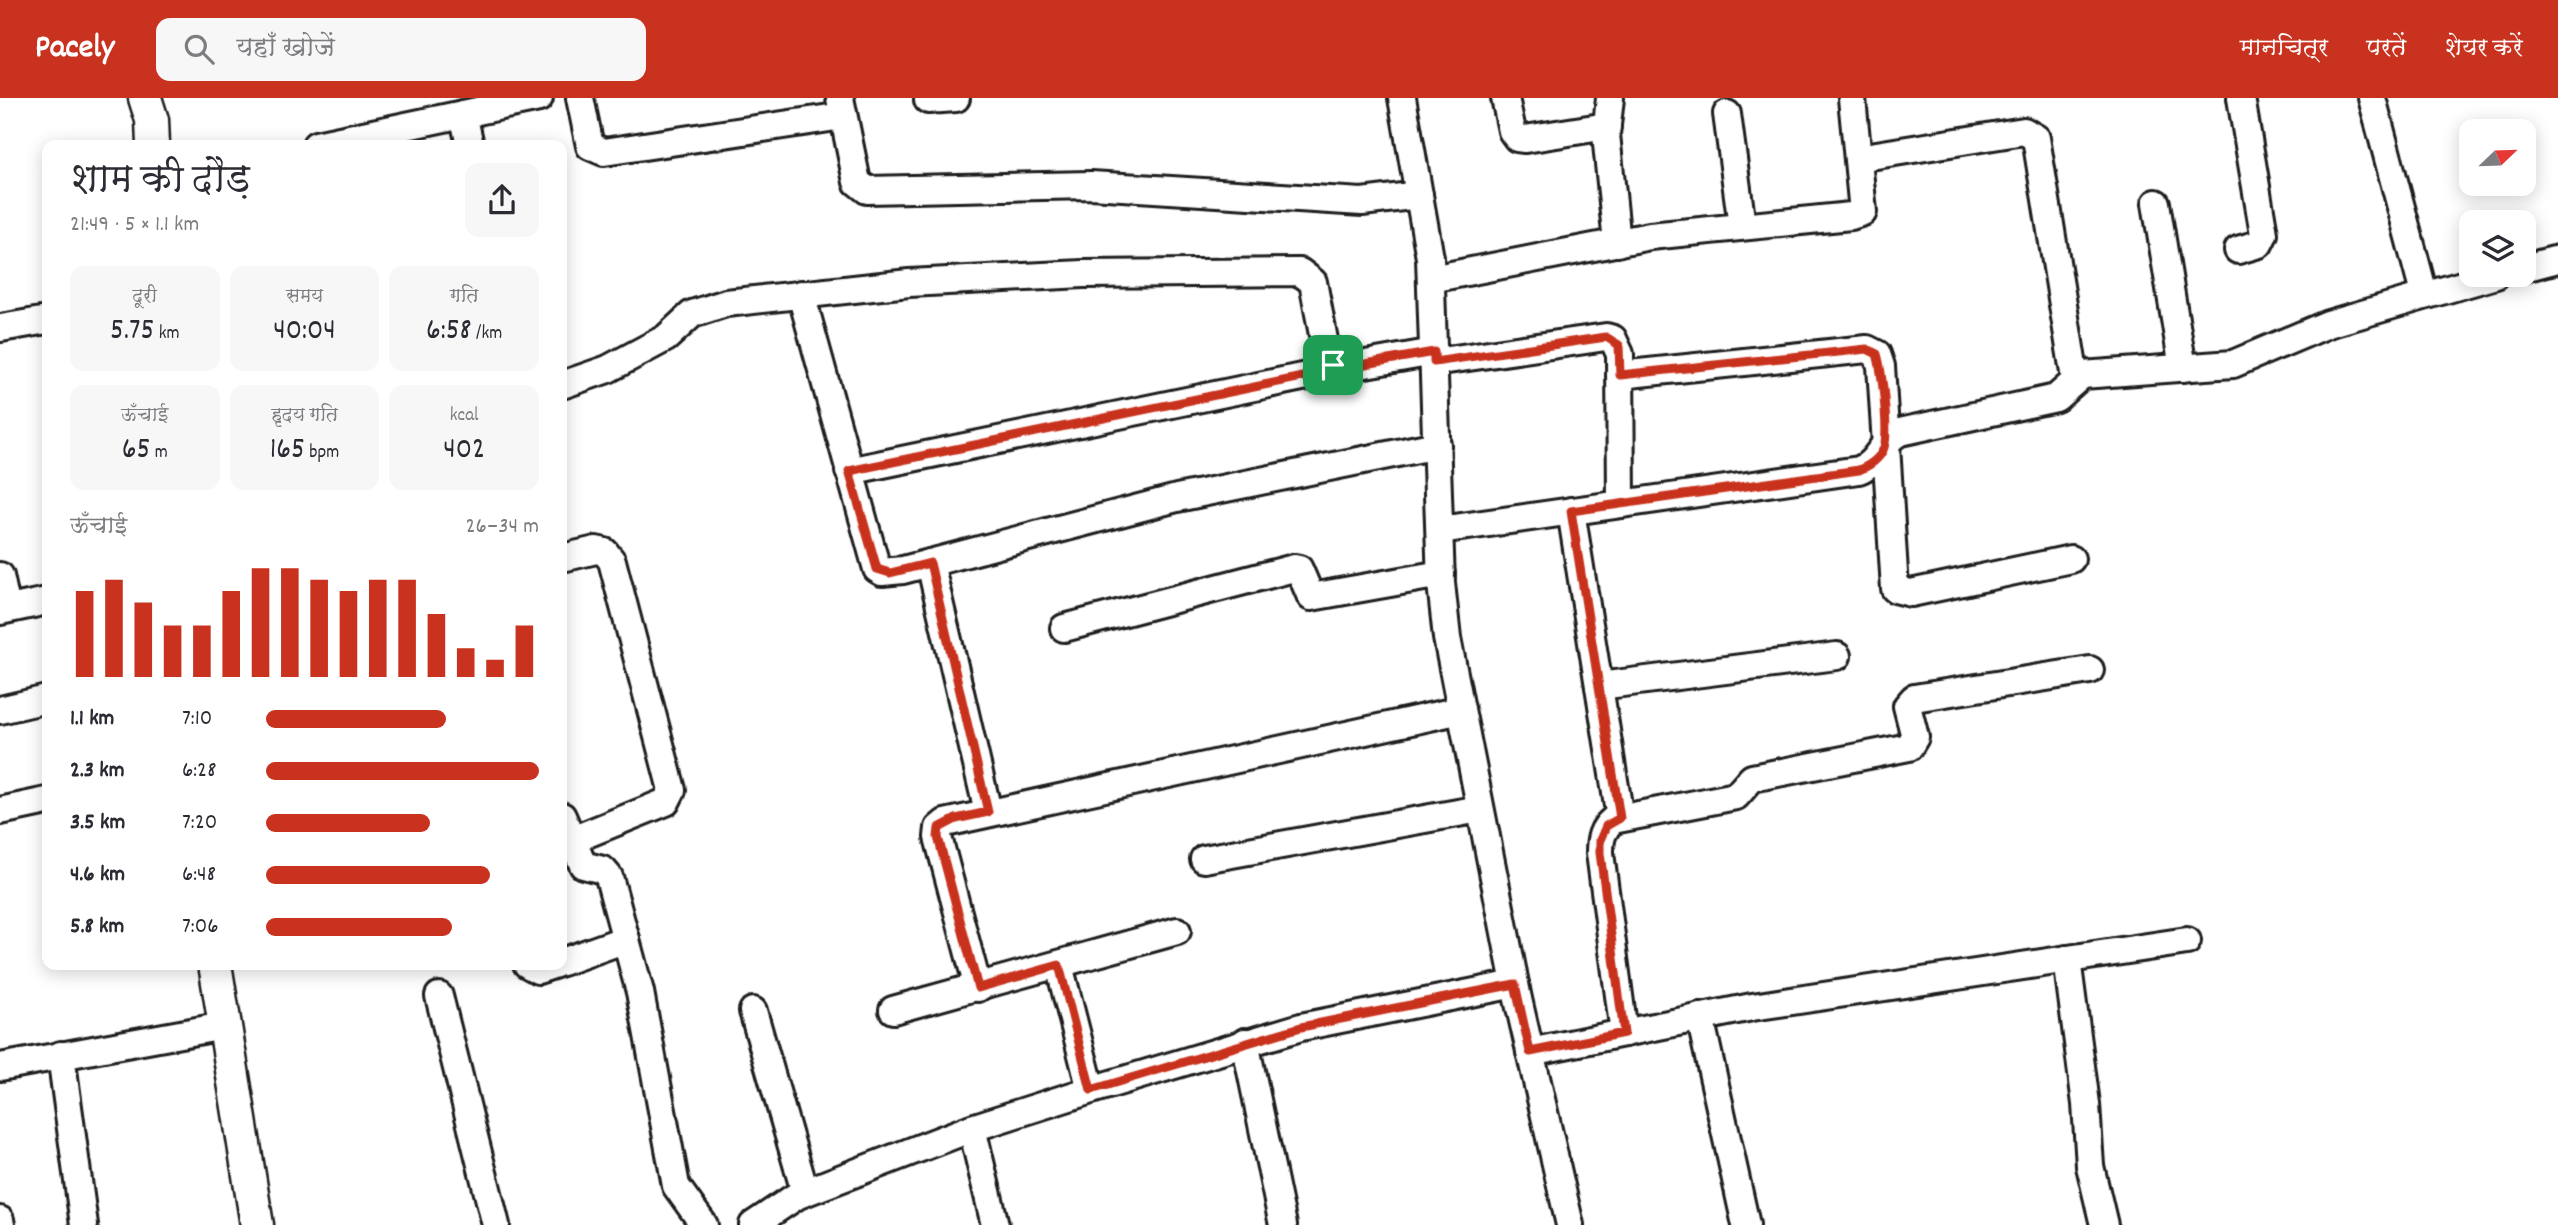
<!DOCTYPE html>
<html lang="hi">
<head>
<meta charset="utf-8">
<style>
  :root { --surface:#fff; --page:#f7f7f7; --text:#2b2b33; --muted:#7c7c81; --accent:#c8321e }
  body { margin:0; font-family:Dekko,"Playpen Sans Deva",sans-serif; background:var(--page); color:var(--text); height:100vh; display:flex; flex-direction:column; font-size:26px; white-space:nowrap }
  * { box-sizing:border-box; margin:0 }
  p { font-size:23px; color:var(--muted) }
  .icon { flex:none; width:38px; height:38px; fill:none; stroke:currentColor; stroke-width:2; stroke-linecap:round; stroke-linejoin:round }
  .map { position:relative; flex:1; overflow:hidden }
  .details { position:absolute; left:42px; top:42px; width:525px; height:830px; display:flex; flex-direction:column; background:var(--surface); border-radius:14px; box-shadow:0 4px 18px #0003 }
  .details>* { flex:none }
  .needle { width:46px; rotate:67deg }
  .buttons { position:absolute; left:2459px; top:21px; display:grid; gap:14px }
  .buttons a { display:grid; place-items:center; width:77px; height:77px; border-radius:14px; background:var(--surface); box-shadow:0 4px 18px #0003; font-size:35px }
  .pin { position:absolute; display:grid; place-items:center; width:60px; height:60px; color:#fff; margin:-30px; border-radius:14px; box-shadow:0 4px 10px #0006 }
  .round { display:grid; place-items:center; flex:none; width:74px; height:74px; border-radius:14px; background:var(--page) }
  .headline { display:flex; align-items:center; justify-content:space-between; height:119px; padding:0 28px }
  h1 { font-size:38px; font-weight:600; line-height:52px }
  .stats { display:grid; grid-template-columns:repeat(3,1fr); gap:10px; height:119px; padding:7px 28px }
  .stats div { display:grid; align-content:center; border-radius:14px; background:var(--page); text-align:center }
  .stats b { font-size:30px; font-weight:600 }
  .stats small { font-size:19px; font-weight:400 }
  .stats p { font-size:19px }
  .chart { height:196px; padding:14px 28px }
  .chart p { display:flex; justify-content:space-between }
  .chart svg { width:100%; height:126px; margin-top:7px; stroke:var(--accent); stroke-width:6 }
  ul { padding:0 28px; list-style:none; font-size:23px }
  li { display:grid; grid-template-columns:112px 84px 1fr; align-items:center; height:52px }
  li i { height:18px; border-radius:9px; background:var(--accent) }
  header { display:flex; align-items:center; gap:42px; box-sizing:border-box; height:98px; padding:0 35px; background:var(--accent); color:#fff }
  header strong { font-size:33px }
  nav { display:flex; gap:38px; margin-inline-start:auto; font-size:24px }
  .search { width:490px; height:63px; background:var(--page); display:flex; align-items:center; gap:18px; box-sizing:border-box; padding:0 24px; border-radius:14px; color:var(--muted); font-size:26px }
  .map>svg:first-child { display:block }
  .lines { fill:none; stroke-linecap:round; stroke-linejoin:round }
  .minor-casing { stroke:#1c1c1c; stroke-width:32 }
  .major-casing { stroke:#1c1c1c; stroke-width:37 }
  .minor { stroke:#fff; stroke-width:26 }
  .major { stroke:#fff; stroke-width:32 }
  .route-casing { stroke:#fff; stroke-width:14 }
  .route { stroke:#c8321e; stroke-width:9 }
</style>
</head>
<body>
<header>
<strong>Pacely</strong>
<div class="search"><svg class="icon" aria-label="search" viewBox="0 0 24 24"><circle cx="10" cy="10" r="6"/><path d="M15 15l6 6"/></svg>यहाँ खोजें</div>
<nav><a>मानचित्र</a><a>परतें</a><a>शेयर करें</a></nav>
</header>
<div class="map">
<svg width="2558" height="1127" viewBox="0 0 2558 1127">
  <rect width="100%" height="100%" fill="#fff"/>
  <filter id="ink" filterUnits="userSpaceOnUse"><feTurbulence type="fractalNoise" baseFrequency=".0143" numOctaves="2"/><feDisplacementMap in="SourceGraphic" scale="14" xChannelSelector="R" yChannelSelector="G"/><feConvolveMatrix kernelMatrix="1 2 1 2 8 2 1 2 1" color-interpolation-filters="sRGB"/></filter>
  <g filter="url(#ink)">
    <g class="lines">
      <defs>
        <g id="minor">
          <polyline points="580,0 590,48 604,54 843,18"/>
          <polyline points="840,0 857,84 867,92 1091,87 1362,104 1419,97"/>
          <polyline points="1402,0 1430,160 1441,485 1447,540 1518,901 1570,1127"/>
          <polyline points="1505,0 1512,33 1517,40 1525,41 1607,28"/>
          <polyline points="1610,0 1606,36 1617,145"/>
          <polyline points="2372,0 2424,196"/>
          <polyline points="928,2 956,0"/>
          <polyline points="463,16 470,47"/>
          <polyline points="1727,16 1742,128"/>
          <polyline points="316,47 539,0"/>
          <polyline points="1858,60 2024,33 2036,40 2075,281"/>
          <polyline points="2156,105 2183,270"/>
          <polyline points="2238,152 2259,146 2264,136 2241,0"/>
          <polyline points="2524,170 2558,161"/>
          <polyline points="1431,181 1650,138 1851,118 1863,114 1852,0"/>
          <polyline points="801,196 877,471 882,474 903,472 1177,400 1437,347"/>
          <polyline points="1,230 47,222"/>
          <polyline points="1434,264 1606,239 1613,241 1620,256 1621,406"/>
          <polyline points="1620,277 1867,251 1877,256 1881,268 1895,491 1911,495 2071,461"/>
          <polyline points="562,287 608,271 666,240 692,216 726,205 909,185 1083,176 1300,174 1313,184 1327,258 1333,267 1354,268 1434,254"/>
          <polyline points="849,373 1307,278 1333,267"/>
          <polyline points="1571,413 1620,720"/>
          <path d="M1440 432 1859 372C1879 364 1881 343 1900 334L2056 300 2082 277 2233 266 2328 226 2496 177"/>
          <polyline points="562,460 596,452 605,454 612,463 672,692 666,704 572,742"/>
          <polyline points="930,465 988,714"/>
          <polyline points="0,478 7,511"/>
          <polyline points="0,513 47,503"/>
          <polyline points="1064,530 1294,470 1299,471 1311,499 1441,476"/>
          <polyline points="1599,588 1837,558"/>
          <polyline points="0,612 47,601"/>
          <polyline points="0,713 47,703"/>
          <polyline points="562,718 583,767 603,772 609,779 640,894 676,1088 704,1127"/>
          <polyline points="1204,761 1480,711"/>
          <polyline points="2067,861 2086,1006 2090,1068 2104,1127"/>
          <polyline points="562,864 626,841"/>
          <polyline points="527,866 538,872 556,866"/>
          <polyline points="1059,867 1091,992"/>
          <polyline points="978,890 938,739 939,730 945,725 1461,612"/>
          <polyline points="439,898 496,1127"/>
          <polyline points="893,912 1177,833"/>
          <polyline points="753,913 805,1094"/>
          <polyline points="1700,919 1746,1127"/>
          <path d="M1624 935 1600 755C1600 741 1602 731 1613 722L1736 698 1752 680 1909 649 1915 639 1907 608 1914 600 2090 572"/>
          <polyline points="1245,944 1283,1127"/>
          <polyline points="1530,954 1752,909 2187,843"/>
          <polyline points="61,957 84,1127"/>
          <polyline points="0,969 224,928"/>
          <polyline points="972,1030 995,1127"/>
          <polyline points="0,1122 1,1127"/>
          <polyline points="753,1127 798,1097 972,1030 1091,992 1301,929 1515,886"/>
        </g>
        <g id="major">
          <polyline points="145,0 152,22 153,47"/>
          <polyline points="215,866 257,1127"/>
        </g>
      </defs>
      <use href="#minor" class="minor-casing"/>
      <use href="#major" class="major-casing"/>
      <use href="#minor" class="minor"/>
      <use href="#major" class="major"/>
    </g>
  </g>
  <g class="lines" filter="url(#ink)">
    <defs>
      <path id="route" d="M1606 239 1619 247 1620 277 1867 251 1877 256C1882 272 1888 328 1885 345 1883 359 1871 367 1859 372L1571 413 1620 720 1606 728 1600 742V755L1624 935 1530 954 1515 886 1301 929 1091 992 1059 867 978 890 938 739 939 730 956 721 988 714 930 465 890 475 877 471 849 373 1307 278 1333 267 1354 268 1434 254V264Z"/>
    </defs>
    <use href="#route" class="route-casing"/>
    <use href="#route" class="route"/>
  </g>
</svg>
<div class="buttons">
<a><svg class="needle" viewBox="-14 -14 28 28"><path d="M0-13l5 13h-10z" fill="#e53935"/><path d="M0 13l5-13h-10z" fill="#7c7c81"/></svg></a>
<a><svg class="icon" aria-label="layers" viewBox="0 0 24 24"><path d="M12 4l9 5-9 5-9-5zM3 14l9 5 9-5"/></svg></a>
</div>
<div class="pin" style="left:1333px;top:267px;background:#1e9e55"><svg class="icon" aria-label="arrive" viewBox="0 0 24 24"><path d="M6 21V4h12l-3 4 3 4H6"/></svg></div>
<section class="details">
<div class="headline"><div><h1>शाम की दौड़</h1><p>21:49 · 5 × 1.1 km</p></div><a class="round"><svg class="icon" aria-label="share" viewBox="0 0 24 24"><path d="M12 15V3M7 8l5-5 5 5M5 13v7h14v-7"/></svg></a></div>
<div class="stats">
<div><p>दूरी</p><b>5.75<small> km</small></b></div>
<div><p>समय</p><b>40:04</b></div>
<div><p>गति</p><b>6:58<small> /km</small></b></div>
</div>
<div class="stats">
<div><p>ऊँचाई</p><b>65<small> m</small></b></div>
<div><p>हृदय गति</p><b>165<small> bpm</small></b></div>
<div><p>kcal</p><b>402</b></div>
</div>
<div class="chart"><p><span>ऊँचाई</span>26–34 m</p>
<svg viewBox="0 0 160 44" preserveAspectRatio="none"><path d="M5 44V14M15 44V10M25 44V18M35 44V26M45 44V26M55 44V14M65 44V6M75 44V6M85 44V10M95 44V14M105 44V10M115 44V10M125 44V22M135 44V34M145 44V38M155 44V26"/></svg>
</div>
<ul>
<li><b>1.1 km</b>7:10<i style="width:66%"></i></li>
<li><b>2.3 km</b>6:28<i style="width:100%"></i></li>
<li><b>3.5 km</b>7:20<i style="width:60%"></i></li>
<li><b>4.6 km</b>6:48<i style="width:82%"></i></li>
<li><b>5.8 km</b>7:06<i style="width:68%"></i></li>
</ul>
</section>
</div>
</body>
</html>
